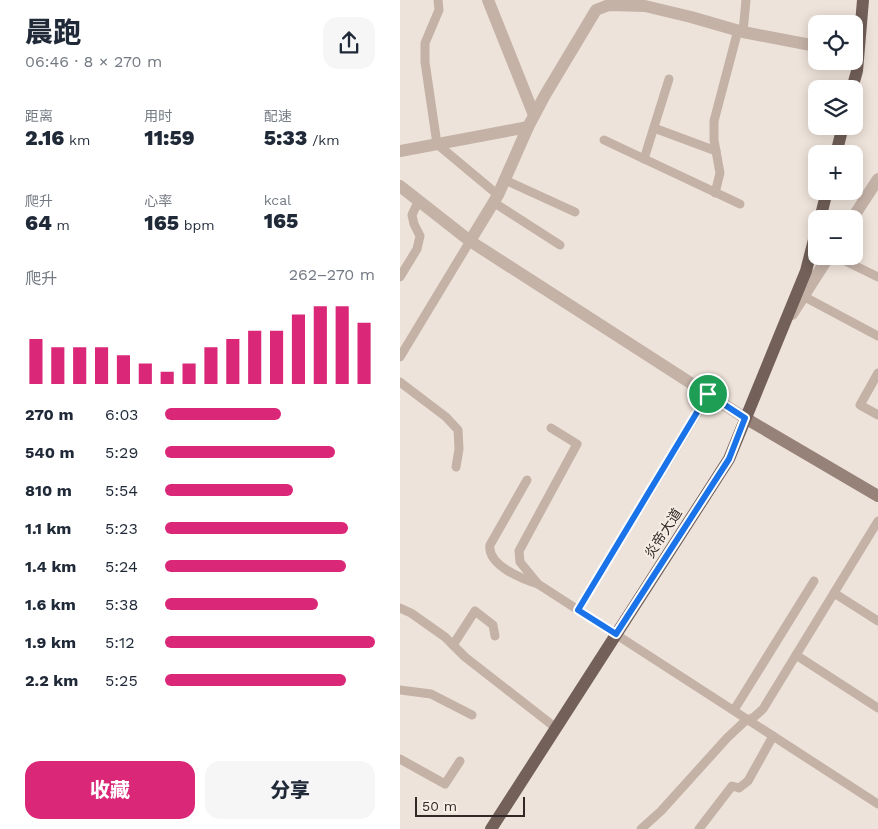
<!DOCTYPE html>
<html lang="zh">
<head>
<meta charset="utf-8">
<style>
  :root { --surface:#fff; --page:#f6f6f7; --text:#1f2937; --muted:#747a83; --accent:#db2777 }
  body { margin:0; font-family:"Work Sans","Noto Sans SC",sans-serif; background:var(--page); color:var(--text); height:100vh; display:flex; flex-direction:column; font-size:19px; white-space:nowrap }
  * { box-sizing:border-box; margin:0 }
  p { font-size:16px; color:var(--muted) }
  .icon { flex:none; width:28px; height:28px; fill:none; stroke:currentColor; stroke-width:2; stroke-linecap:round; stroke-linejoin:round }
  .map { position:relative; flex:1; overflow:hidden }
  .sheet { display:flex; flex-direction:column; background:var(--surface); width:400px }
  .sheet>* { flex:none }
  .buttons { position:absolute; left:408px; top:15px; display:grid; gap:10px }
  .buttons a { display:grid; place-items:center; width:55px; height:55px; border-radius:10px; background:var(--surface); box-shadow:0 2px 12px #0003; font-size:25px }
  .scale { position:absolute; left:15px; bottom:12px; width:110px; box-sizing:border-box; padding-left:5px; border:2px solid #322927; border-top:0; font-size:14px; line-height:18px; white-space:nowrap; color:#322927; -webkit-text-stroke:4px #f6ede5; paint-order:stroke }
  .pin { position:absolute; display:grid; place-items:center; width:42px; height:42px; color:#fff; margin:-21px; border:2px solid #fff; border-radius:50%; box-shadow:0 1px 5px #0007 }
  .round { display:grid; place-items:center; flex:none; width:52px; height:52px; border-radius:15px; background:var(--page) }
  .overview { display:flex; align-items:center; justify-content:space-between; height:85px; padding:0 25px }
  h1 { font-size:28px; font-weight:800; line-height:38px }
  .figures { display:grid; grid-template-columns:repeat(3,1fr); gap:8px; height:85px; padding:5px 25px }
  .figures div { display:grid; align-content:center }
  .figures b { font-size:21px; font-weight:800 }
  .figures small { font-size:14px; font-weight:400 }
  .figures p { font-size:14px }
  .chart { height:140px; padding:10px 25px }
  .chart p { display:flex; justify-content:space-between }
  .chart svg { width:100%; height:90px; margin-top:5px; stroke:var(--accent); stroke-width:6 }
  .button { display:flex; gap:10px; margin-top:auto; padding:10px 25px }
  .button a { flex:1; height:58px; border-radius:15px; background:var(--accent); color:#fff; font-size:20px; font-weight:800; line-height:58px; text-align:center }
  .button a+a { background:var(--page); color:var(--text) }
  ul { padding:0 25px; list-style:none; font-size:16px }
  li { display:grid; grid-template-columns:80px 60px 1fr; align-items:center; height:38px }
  li i { height:12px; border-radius:6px; background:var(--accent) }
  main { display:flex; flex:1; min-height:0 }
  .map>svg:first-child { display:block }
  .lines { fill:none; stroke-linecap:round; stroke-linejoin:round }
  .service { stroke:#c4b2a7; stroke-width:9 }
  .minor { stroke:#c4b2a7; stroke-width:12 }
  .tertiary { stroke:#c4b2a7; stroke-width:12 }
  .secondary { stroke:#978279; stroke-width:12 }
  .primary { stroke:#726059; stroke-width:12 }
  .route-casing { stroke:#fff; stroke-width:10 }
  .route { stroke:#1a73e8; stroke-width:6 }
  .labels { text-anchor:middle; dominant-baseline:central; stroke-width:4; stroke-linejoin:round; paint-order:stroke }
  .street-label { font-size:14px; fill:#322927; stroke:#f6ede5 }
</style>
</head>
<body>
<main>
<section class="sheet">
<div class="overview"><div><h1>晨跑</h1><p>06:46 · 8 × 270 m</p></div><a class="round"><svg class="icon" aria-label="share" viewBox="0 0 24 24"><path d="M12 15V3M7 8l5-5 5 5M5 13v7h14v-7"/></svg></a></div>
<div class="figures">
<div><p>距离</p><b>2.16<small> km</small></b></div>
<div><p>用时</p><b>11:59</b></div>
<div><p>配速</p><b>5:33<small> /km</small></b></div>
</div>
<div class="figures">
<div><p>爬升</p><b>64<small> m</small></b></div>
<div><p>心率</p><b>165<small> bpm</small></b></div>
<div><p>kcal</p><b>165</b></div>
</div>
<div class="chart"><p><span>爬升</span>262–270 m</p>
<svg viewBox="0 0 160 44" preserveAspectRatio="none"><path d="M5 44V22M15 44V26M25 44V26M35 44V26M45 44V30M55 44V34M65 44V38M75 44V34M85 44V26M95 44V22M105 44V18M115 44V18M125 44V10M135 44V6M145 44V6M155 44V14"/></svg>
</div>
<ul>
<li><b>270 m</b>6:03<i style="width:55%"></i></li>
<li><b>540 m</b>5:29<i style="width:81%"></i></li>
<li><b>810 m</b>5:54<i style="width:61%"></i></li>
<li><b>1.1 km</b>5:23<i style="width:87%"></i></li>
<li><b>1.4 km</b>5:24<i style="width:86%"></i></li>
<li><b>1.6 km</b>5:38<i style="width:73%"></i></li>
<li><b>1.9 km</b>5:12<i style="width:100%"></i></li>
<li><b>2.2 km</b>5:25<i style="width:86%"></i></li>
</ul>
<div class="button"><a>收藏</a><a>分享</a></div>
</section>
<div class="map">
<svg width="478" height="829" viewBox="0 0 478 829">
  <rect width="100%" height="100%" fill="#eee3da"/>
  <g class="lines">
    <g class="service">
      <polyline points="38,0 39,10 25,43 25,62 37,144 98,195"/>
      <polyline points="343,32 346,0"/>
      <polyline points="254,128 316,151"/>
      <polyline points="204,140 340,204"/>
      <polyline points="244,159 269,79"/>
      <polyline points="105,180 175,212"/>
      <polyline points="315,193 320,173 314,140 314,121 338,30"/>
      <polyline points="93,202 160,245"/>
      <polyline points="435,256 478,277"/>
      <polyline points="0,277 17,249 20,236 14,224 12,215 18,202"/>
      <polyline points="403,296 478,336"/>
      <polyline points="0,357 70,241"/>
      <polyline points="478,373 460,405 478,415"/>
      <polyline points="0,382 46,417 58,430 59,449 56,467"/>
      <path d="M127 480 90 545C87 565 122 579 138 584L478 804"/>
      <polyline points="138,584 120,562 119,551 177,444 151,428"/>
      <polyline points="434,593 478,621"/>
      <polyline points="0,608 11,613 45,637 65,657 156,728"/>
      <polyline points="178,610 309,394"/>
      <polyline points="53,645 75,611 93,625 95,636"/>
      <polyline points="396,655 478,708"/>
      <polyline points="0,690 31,694 72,715"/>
      <polyline points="334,710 414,581"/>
      <polyline points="0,759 45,784 60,761"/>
      <polyline points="241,829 261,811 327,738 344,722 354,717 363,709 478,521"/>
      <polyline points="299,829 332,786 339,788 348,781 373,736"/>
    </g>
    <g class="minor">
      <polyline points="88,0 134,115"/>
      <polyline points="0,151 128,127"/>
      <polyline points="0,186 70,241 345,418"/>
      <polyline points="70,241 98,195 128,127 145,95 196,10 209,5 245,6 291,17 343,32 416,46"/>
    </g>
    <g class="tertiary">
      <polyline points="452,219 478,179"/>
      <polyline points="392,314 429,256"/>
    </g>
    <polyline class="secondary" points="345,418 478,496"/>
    <g class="primary">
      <polyline points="452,89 457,71 463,0"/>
      <polyline points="436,154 443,126"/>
      <polyline points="420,219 427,191"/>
      <polyline points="91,829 329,459 406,271 416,232"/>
    </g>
  </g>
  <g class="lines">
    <defs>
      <polygon id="route" points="308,394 345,418 329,459 216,634 178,610"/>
    </defs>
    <use href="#route" class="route-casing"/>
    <use href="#route" class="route"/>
  </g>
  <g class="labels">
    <g class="street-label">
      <text transform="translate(263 533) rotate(-57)">炎帝大道</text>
    </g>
  </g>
</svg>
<div class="buttons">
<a><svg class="icon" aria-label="locate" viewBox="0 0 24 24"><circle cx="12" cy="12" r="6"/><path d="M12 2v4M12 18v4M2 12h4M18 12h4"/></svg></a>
<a><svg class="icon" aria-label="layers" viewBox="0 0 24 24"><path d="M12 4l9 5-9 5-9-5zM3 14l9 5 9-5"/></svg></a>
<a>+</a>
<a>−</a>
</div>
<div class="scale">50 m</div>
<div class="pin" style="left:308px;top:394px;background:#1e9e55"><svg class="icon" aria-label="arrive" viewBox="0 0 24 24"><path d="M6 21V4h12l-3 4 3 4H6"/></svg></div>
</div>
</main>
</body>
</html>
